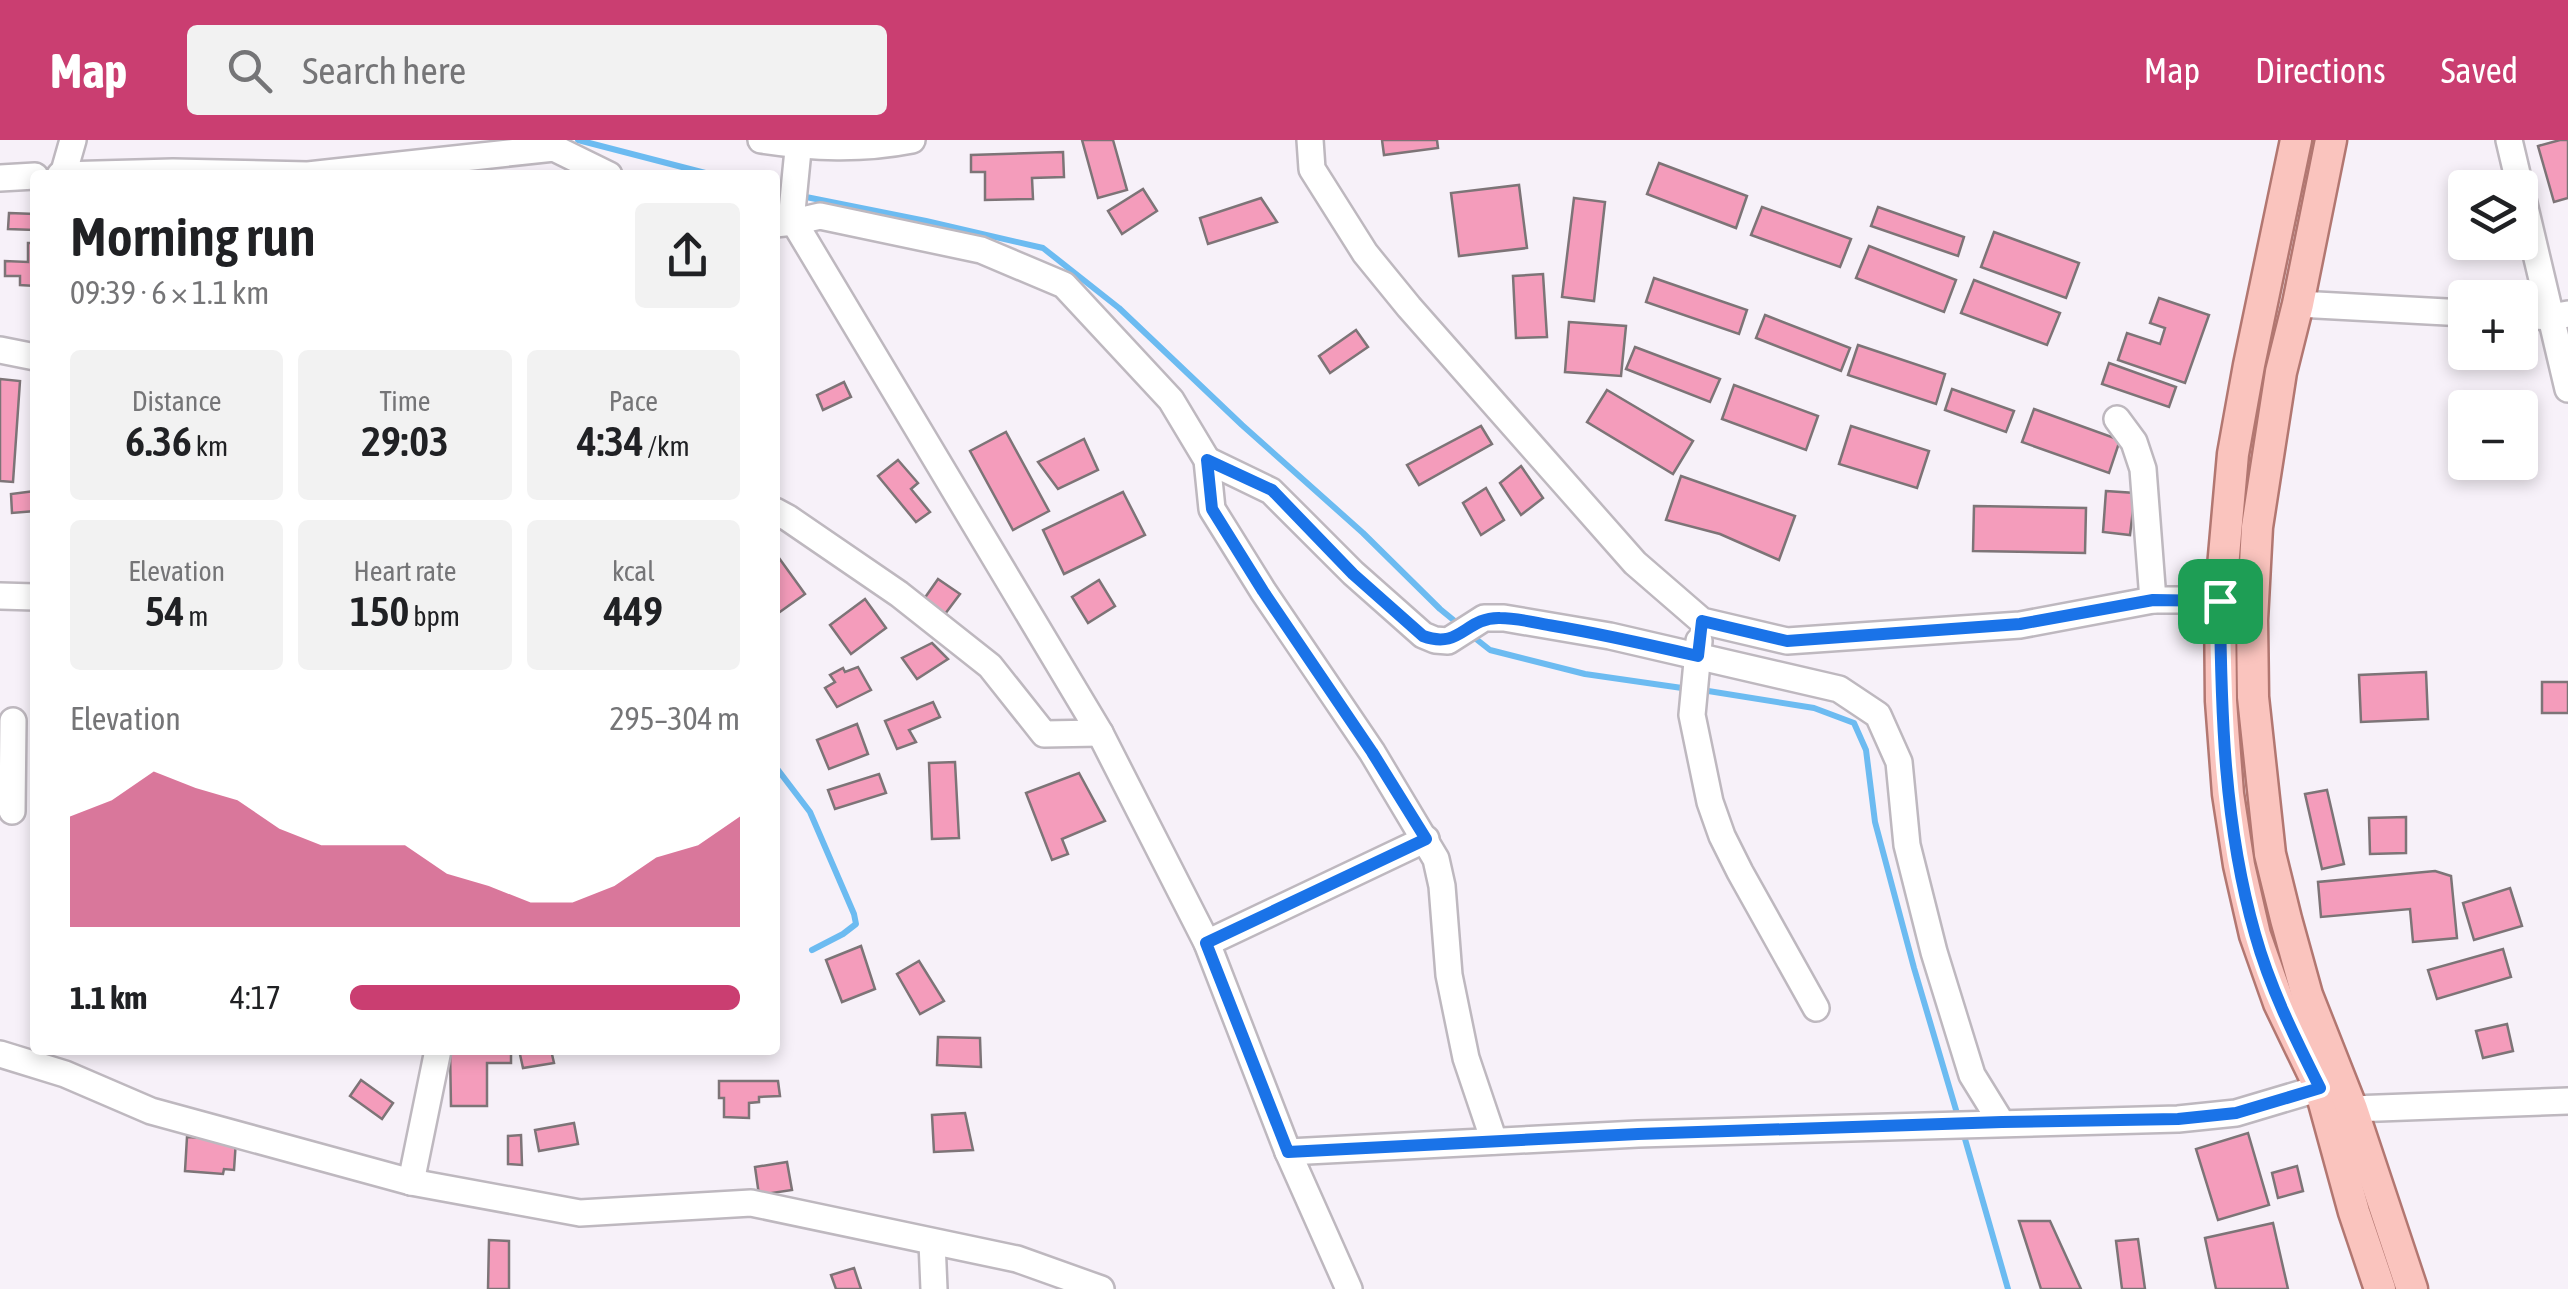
<!DOCTYPE html>
<html lang="en">
<head>
<meta charset="utf-8">
<style>
  :root { --surface:#fff; --page:#f2f2f2; --text:#202124; --muted:#757577; --accent:#ca3e71 }
  body { margin:0; font-family:"Asap Condensed",sans-serif; background:var(--page); color:var(--text); height:100vh; display:flex; flex-direction:column; font-size:38px; white-space:nowrap }
  * { box-sizing:border-box; margin:0 }
  p { font-size:32px; color:var(--muted) }
  .icon { flex:none; width:55px; height:55px; fill:none; stroke:currentColor; stroke-width:2; stroke-linecap:round; stroke-linejoin:round }
  .map { position:relative; flex:1; overflow:hidden }
  .panel { position:absolute; left:30px; top:30px; width:750px; height:885px; display:flex; flex-direction:column; background:var(--surface); border-radius:10px; box-shadow:0 5px 15px #0003 }
  .panel>* { flex:none }
  .buttons { position:absolute; left:2448px; top:30px; display:grid; gap:20px }
  .buttons a { display:grid; place-items:center; width:90px; height:90px; border-radius:10px; background:var(--surface); box-shadow:0 5px 15px #0003; font-size:50px }
  .pin { position:absolute; display:grid; place-items:center; width:85px; height:85px; color:#fff; margin:-42px; border-radius:20px; box-shadow:0 5px 15px #0006 }
  .round { display:grid; place-items:center; flex:none; width:105px; height:105px; border-radius:10px; background:var(--page) }
  .overview { display:flex; align-items:center; justify-content:space-between; height:170px; padding:0 40px }
  h1 { font-size:55px; font-weight:600; line-height:75px }
  .stats { display:grid; grid-template-columns:repeat(3,1fr); gap:15px; height:170px; padding:10px 40px }
  .stats div { display:grid; align-content:center; border-radius:10px; background:var(--page); text-align:center }
  .stats b { font-size:42px; font-weight:600 }
  .stats small { font-size:28px; font-weight:400 }
  .stats p { font-size:28px }
  .chart { height:280px; padding:20px 40px }
  .chart p { display:flex; justify-content:space-between }
  .chart svg { width:100%; height:180px; margin-top:10px; fill:var(--accent); opacity:.7 }
  ul { padding:0 40px; list-style:none; font-size:32px }
  li { display:grid; grid-template-columns:160px 120px 1fr; align-items:center; height:75px }
  li i { height:25px; border-radius:12px; background:var(--accent) }
  header { display:flex; align-items:center; gap:60px; box-sizing:border-box; height:140px; padding:0 50px; background:var(--accent); color:#fff }
  header strong { font-size:48px }
  nav { display:flex; gap:55px; margin-inline-start:auto; font-size:35px }
  .search { width:700px; height:90px; background:var(--page); display:flex; align-items:center; gap:25px; box-sizing:border-box; padding:0 35px; border-radius:10px; color:var(--muted); font-size:38px }
  .map>svg:first-child { display:block }
  .lines { fill:none; stroke-linecap:round; stroke-linejoin:round }
  .stream { stroke:#6cbbf1; stroke-width:6 }
  .building { fill:#f49cbb; stroke:#7d7477; stroke-width:2.5 }
  .minor-casing { stroke:#beb8bf; stroke-width:30 }
  .major-casing { stroke:#b27771; stroke-width:35 }
  .minor { stroke:#fff; stroke-width:25 }
  .major { stroke:#fac4be; stroke-width:30 }
  .route-casing { stroke:#fff; stroke-width:20 }
  .route { stroke:#1a73e8; stroke-width:12 }
</style>
</head>
<body>
<header>
<strong>Map</strong>
<div class="search"><svg class="icon" aria-label="search" viewBox="0 0 24 24"><circle cx="10" cy="10" r="6"/><path d="M15 15l6 6"/></svg>Search here</div>
<nav><a>Map</a><a>Directions</a><a>Saved</a></nav>
</header>
<div class="map">
<svg width="2568" height="1149" viewBox="0 0 2568 1149">
  <rect width="100%" height="100%" fill="#f7f1f9"/>
  <g class="lines">
    <g class="stream">
      <polyline points="578,0 713,35"/>
      <polyline points="775,50 789,53"/>
      <polyline points="801,56 926,81 1043,108 1119,168 1242,285 1363,393 1440,469 1462,487"/>
      <polyline points="1471,495 1490,510 1585,534 1689,549"/>
      <polyline points="1702,550 1814,568 1854,583 1866,610 1875,682 1914,828 1959,980"/>
      <polyline points="775,626 810,672 854,774 856,784 843,794 812,810"/>
      <polyline points="1963,992 2008,1149"/>
    </g>
  </g>
  <g class="building">
    <polygon points="1082,0 1113,0 1127,50 1098,58"/>
    <polygon points="1382,0 1437,0 1438,8 1384,15"/>
    <polygon points="2560,0 2568,0 2568,58 2554,62 2538,6"/>
    <polygon points="1063,12 1064,37 1032,38 1033,59 985,60 985,32 971,32 971,15"/>
    <polygon points="1659,23 1747,56 1736,88 1647,54"/>
    <polygon points="1519,45 1527,108 1459,116 1451,53"/>
    <polygon points="1143,49 1157,71 1122,94 1108,71"/>
    <polygon points="1261,58 1277,82 1208,104 1200,78"/>
    <polygon points="1574,58 1605,62 1594,161 1562,157"/>
    <polygon points="1762,67 1851,99 1840,127 1751,95"/>
    <polygon points="1878,67 1964,97 1958,116 1871,86"/>
    <polygon points="9,73 35,74 35,90 8,89"/>
    <polygon points="1994,92 2079,123 2066,158 1981,127"/>
    <polygon points="28,103 35,103 35,146 20,145 20,136 5,136 5,121 28,122"/>
    <polygon points="1869,106 1956,140 1944,172 1856,138"/>
    <polygon points="1543,134 1547,197 1516,198 1513,136"/>
    <polygon points="1654,138 1747,170 1739,194 1646,162"/>
    <polygon points="1974,140 2060,173 2047,205 1961,173"/>
    <polygon points="2159,158 2209,175 2185,243 2118,220 2127,193 2160,204 2165,188 2150,183"/>
    <polygon points="1765,175 1850,208 1841,231 1756,198"/>
    <polygon points="1569,182 1626,186 1621,236 1565,232"/>
    <polygon points="1356,190 1368,207 1330,233 1319,216"/>
    <polygon points="1858,205 1945,234 1936,264 1848,235"/>
    <polygon points="1635,207 1720,239 1710,262 1626,229"/>
    <polygon points="2109,223 2176,247 2169,267 2102,244"/>
    <polygon points="0,239 20,241 13,342 0,341"/>
    <polygon points="844,242 851,257 823,270 817,255"/>
    <polygon points="1734,245 1818,276 1806,310 1722,279"/>
    <polygon points="1952,249 2014,271 2006,292 1945,270"/>
    <polygon points="1607,250 1693,301 1673,334 1587,282"/>
    <polygon points="2034,269 2120,300 2109,333 2022,302"/>
    <polygon points="1481,286 1492,304 1419,345 1407,325"/>
    <polygon points="1851,286 1929,311 1917,348 1839,324"/>
    <polygon points="1006,292 1049,371 1013,390 970,311"/>
    <polygon points="1084,299 1098,330 1058,349 1038,322"/>
    <polygon points="898,320 918,343 911,349 930,372 916,382 878,336"/>
    <polygon points="1521,326 1543,358 1521,375 1500,343"/>
    <polygon points="1681,336 1795,376 1779,420 1720,394 1666,380"/>
    <polygon points="1486,348 1504,380 1481,395 1463,363"/>
    <polygon points="35,351 35,371 12,373 11,354"/>
    <polygon points="2106,351 2135,353 2130,395 2103,392"/>
    <polygon points="1123,352 1145,395 1064,434 1043,390"/>
    <polygon points="1974,366 2086,368 2085,413 1973,411"/>
    <polygon points="779,418 805,454 777,474 775,471 775,421"/>
    <polygon points="938,439 960,454 945,474 924,459"/>
    <polygon points="1099,440 1115,466 1088,483 1072,457"/>
    <polygon points="865,459 886,488 851,514 830,485"/>
    <polygon points="932,503 948,519 917,539 902,518"/>
    <polygon points="858,527 871,550 837,567 825,548 835,542 830,535 843,528 845,532"/>
    <polygon points="2426,532 2428,579 2361,582 2359,535"/>
    <rect x="2542" y="542" width="26" height="31"/>
    <polygon points="933,562 940,577 909,590 916,602 897,609 885,581"/>
    <polygon points="857,584 868,614 829,629 817,600"/>
    <polygon points="955,622 959,698 932,699 929,623"/>
    <polygon points="1079,633 1105,681 1062,699 1068,714 1052,720 1026,653"/>
    <polygon points="879,634 886,653 835,669 828,650"/>
    <polygon points="2327,650 2344,724 2322,729 2305,654"/>
    <polygon points="2406,677 2406,713 2370,714 2369,678"/>
    <polygon points="2435,731 2451,736 2457,798 2413,802 2410,769 2321,777 2318,742"/>
    <polygon points="2510,748 2522,786 2474,800 2463,763"/>
    <polygon points="861,806 875,849 842,862 826,820"/>
    <polygon points="2503,809 2511,837 2437,859 2428,830"/>
    <polygon points="919,821 944,861 920,874 897,834"/>
    <polygon points="2507,884 2513,911 2483,918 2476,891"/>
    <polygon points="938,897 980,898 981,927 937,925"/>
    <polygon points="450,910 511,910 511,923 487,923 487,966 451,966"/>
    <polygon points="519,910 551,910 554,923 523,928"/>
    <polygon points="361,940 393,963 382,979 350,956"/>
    <polygon points="719,941 778,941 780,956 759,957 759,962 749,963 749,978 724,977 724,958 719,958"/>
    <polygon points="965,973 973,1010 934,1012 932,975"/>
    <polygon points="574,983 578,1004 539,1011 535,990"/>
    <polygon points="2248,993 2269,1065 2218,1080 2196,1009"/>
    <polygon points="521,995 522,1025 508,1024 508,996"/>
    <polygon points="187,997 236,1000 234,1030 224,1029 223,1034 185,1031"/>
    <polygon points="787,1022 792,1050 759,1055 755,1027"/>
    <polygon points="2297,1026 2303,1051 2278,1058 2272,1033"/>
    <polygon points="2019,1081 2050,1081 2081,1149 2041,1149"/>
    <polygon points="2273,1083 2288,1149 2216,1149 2205,1098"/>
    <polygon points="2138,1099 2145,1149 2122,1149 2116,1101"/>
    <polygon points="489,1100 509,1101 509,1149 488,1149"/>
    <polygon points="854,1128 861,1149 836,1149 831,1135"/>
  </g>
  <g class="lines">
    <defs>
      <g id="minor">
        <path d="M761 0C813 8 861 10 912 0"/>
        <polyline points="799,0 792,71 794,82 1100,593 1207,803 1288,1012 1349,1149"/>
        <polyline points="1310,0 1312,29 1365,113 1409,167 1635,423 1702,481 1787,501 2020,485 2153,460 2238,460"/>
        <polyline points="2509,0 2568,249"/>
        <polyline points="60,35 173,32 308,35 554,8 609,35"/>
        <polyline points="63,35 73,0"/>
        <polyline points="0,38 35,36"/>
        <polyline points="775,84 794,82 820,76 981,110 1064,145 1171,260 1207,320 1212,369 1263,451 1372,612 1436,719 1442,746 1449,835 1466,918 1494,1001"/>
        <polyline points="2298,164 2465,173"/>
        <polyline points="2520,175 2550,177 2568,174"/>
        <polyline points="0,210 35,217"/>
        <polyline points="2117,279 2134,302 2143,329 2153,460"/>
        <polyline points="1207,320 1271,351 1353,433 1423,495 1435,500 1448,501 1484,478 1504,478 1610,496 1839,549 1878,575 1899,622 1907,705 1934,812 1972,935 2001,982"/>
        <polyline points="775,371 788,378 899,454 990,526 1044,594 1100,593"/>
        <polyline points="0,456 35,457"/>
        <polyline points="1699,501 1692,575 1710,662 1722,696 1740,732 1816,868"/>
        <polyline points="12,671 13,581"/>
        <polyline points="1207,803 1426,699"/>
        <polyline points="0,914 65,934 151,971 411,1042 580,1073 751,1063 1017,1119 1101,1149"/>
        <polyline points="2352,969 2568,961"/>
        <polyline points="1288,1012 1638,994 2178,979 2236,973 2320,948"/>
        <polyline points="411,1042 438,910"/>
        <polyline points="932,1102 934,1149"/>
      </g>
      <g id="major">
        <polyline points="2296,0 2249,225 2233,314 2220,461 2221,561 2228,654 2239,725 2255,795 2279,863 2320,948 2354,1072 2380,1149"/>
        <polyline points="2331,0 2298,164 2281,232 2257,387 2252,480 2253,557 2270,714 2286,779 2307,855 2352,969 2412,1149"/>
      </g>
    </defs>
    <use href="#minor" class="minor-casing"/>
    <use href="#major" class="major-casing"/>
    <use href="#minor" class="minor"/>
    <use href="#major" class="major"/>
  </g>
  <g class="lines">
    <defs>
      <path id="route" d="M1207 320 1272 350 1353 434 1423 496C1461 510 1465 477 1500 478 1518 478 1536 483 1554 486 1602 494 1650 505 1698 516L1702 481 1787 501 2020 484 2153 460 2220 461C2221 573 2224 685 2255 794 2270 848 2295 898 2320 948L2236 973 2178 979 2002 982 1638 994 1288 1012 1206 803 1426 699 1372 612 1263 451 1212 369Z"/>
    </defs>
    <use href="#route" class="route-casing"/>
    <use href="#route" class="route"/>
  </g>
</svg>
<div class="buttons">
<a><svg class="icon" aria-label="layers" viewBox="0 0 24 24"><path d="M12 4l9 5-9 5-9-5zM3 14l9 5 9-5"/></svg></a>
<a>+</a>
<a>−</a>
</div>
<div class="pin" style="left:2220px;top:461px;background:#1e9e55"><svg class="icon" aria-label="arrive" viewBox="0 0 24 24"><path d="M6 21V4h12l-3 4 3 4H6"/></svg></div>
<section class="panel">
<div class="overview"><div><h1>Morning run</h1><p>09:39 · 6 × 1.1 km</p></div><a class="round"><svg class="icon" aria-label="share" viewBox="0 0 24 24"><path d="M12 15V3M7 8l5-5 5 5M5 13v7h14v-7"/></svg></a></div>
<div class="stats">
<div><p>Distance</p><b>6.36<small> km</small></b></div>
<div><p>Time</p><b>29:03</b></div>
<div><p>Pace</p><b>4:34<small> /km</small></b></div>
</div>
<div class="stats">
<div><p>Elevation</p><b>54<small> m</small></b></div>
<div><p>Heart rate</p><b>150<small> bpm</small></b></div>
<div><p>kcal</p><b>449</b></div>
</div>
<div class="chart"><p><span>Elevation</span>295–304 m</p>
<svg viewBox="0 0 160 44" preserveAspectRatio="none"><path d="M0 44V17L10 13L20 6L30 10L40 13L50 20L60 24L70 24L80 24L90 31L100 34L110 38L120 38L130 34L140 27L150 24L160 17V44z"/></svg>
</div>
<ul>
<li><b>1.1 km</b>4:17<i style="width:100%"></i></li>
</ul>
</section>
</div>
</body>
</html>
